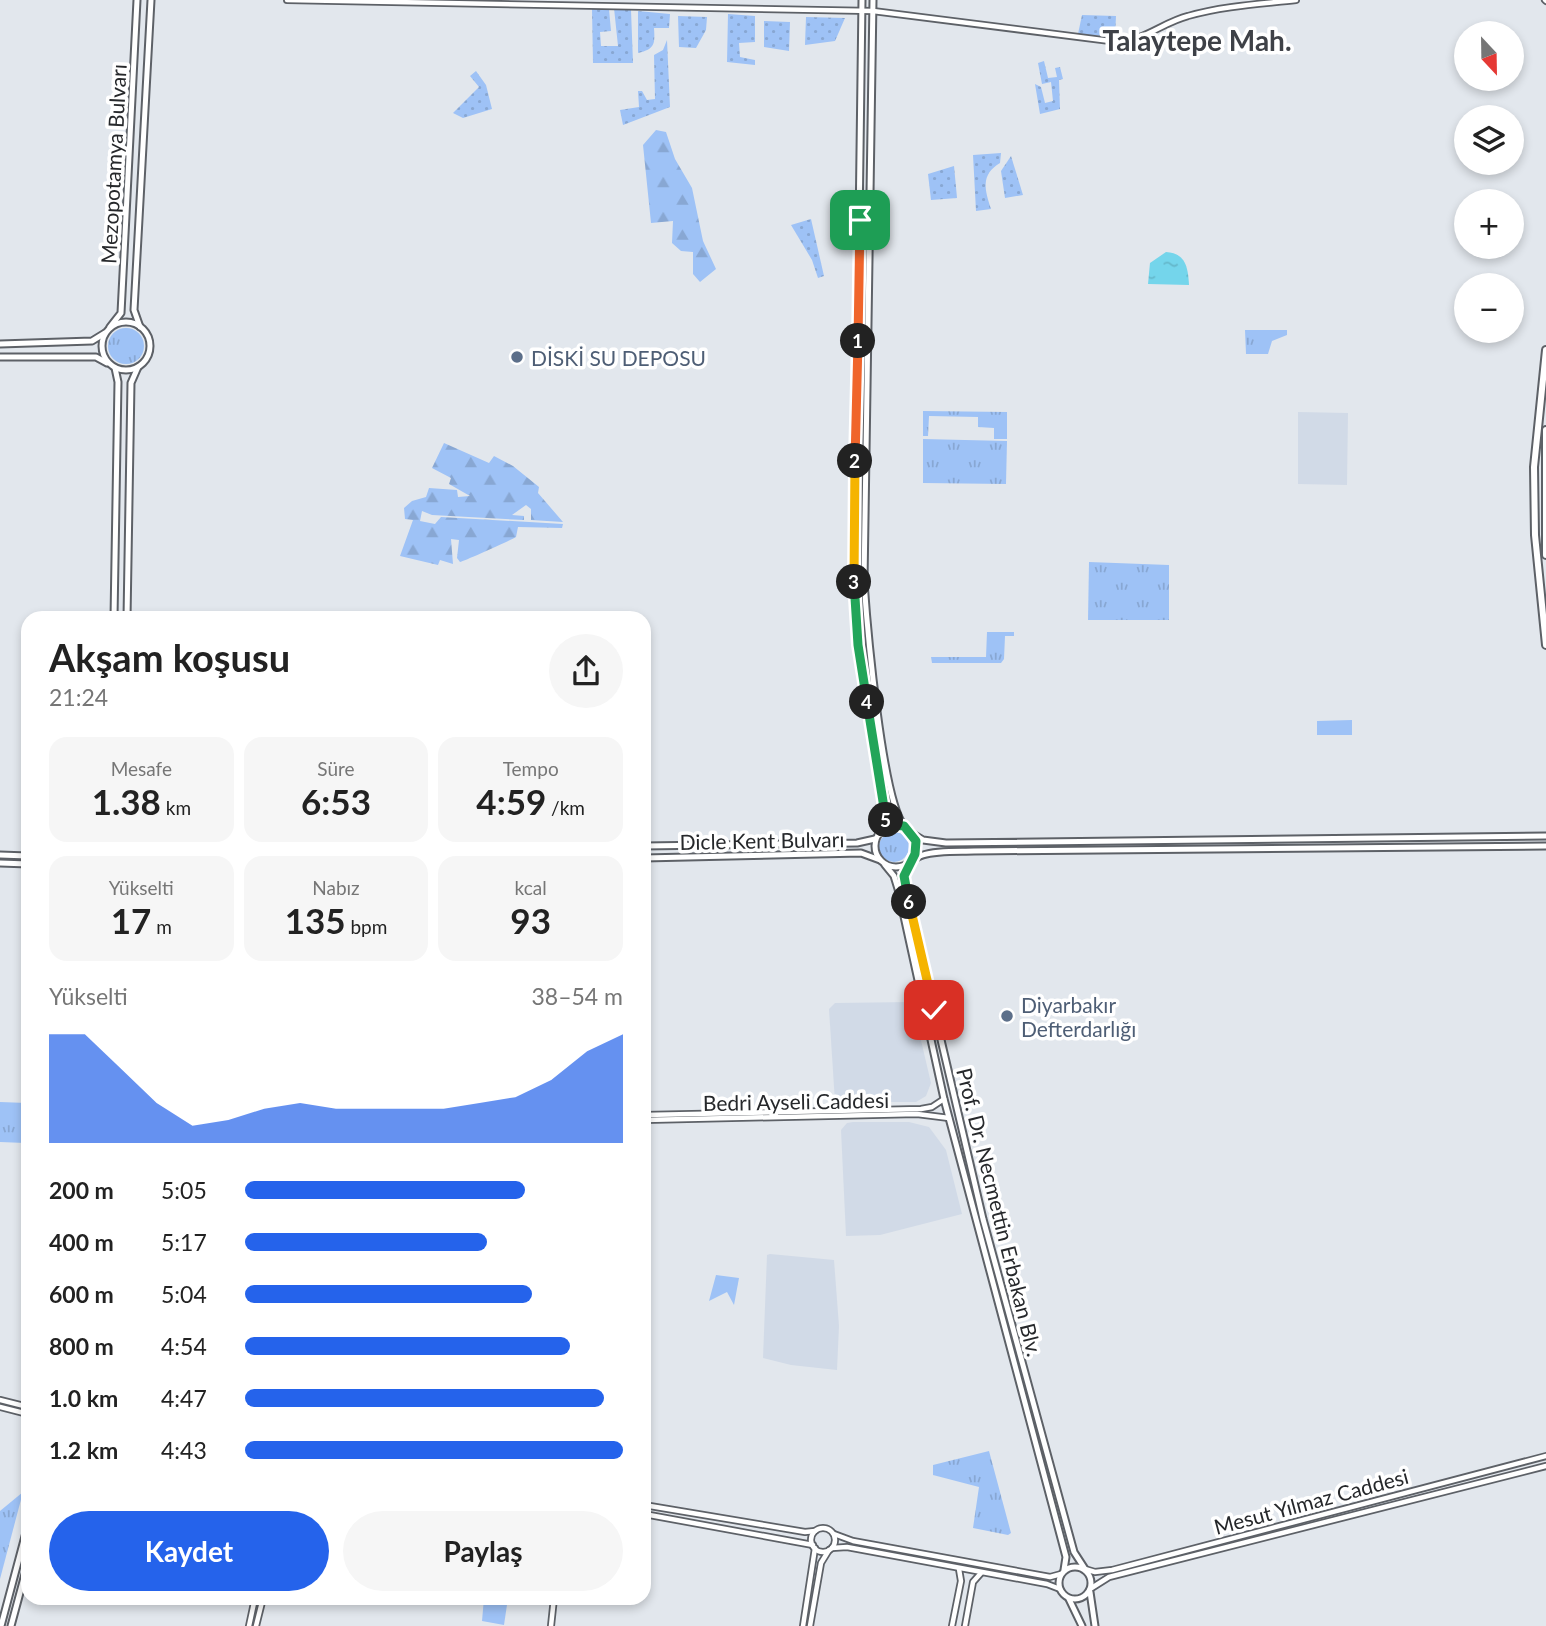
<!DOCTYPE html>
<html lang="tr">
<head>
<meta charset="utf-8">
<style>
  :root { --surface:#fff; --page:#f6f6f6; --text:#222; --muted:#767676; --accent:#2563eb }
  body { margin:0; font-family:Lato,sans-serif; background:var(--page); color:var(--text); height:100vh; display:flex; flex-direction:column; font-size:26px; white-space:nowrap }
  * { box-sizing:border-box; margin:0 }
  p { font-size:23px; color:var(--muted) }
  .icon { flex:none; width:38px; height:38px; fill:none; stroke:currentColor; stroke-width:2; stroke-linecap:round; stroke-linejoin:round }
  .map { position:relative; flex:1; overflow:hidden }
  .sheet { position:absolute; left:21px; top:611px; width:630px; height:994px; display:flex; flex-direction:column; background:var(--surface); border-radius:21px; box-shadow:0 4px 10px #0003 }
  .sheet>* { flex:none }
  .needle { width:46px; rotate:158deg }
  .controls { position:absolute; left:1454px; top:21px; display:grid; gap:14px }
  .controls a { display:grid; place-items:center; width:70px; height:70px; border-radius:50%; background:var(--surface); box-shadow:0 4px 10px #0003; font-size:35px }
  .pin { position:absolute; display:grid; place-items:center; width:60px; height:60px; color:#fff; margin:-30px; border-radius:14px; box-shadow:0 4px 10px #0006 }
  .km { position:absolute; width:35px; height:35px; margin:-18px; border-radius:50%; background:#222; color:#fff; font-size:19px; line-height:35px; text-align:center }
  .round { display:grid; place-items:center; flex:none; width:74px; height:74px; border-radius:37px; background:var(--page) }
  .headline { display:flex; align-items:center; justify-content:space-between; height:119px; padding:0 28px }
  h1 { font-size:38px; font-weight:700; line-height:52px }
  .figures { display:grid; grid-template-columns:repeat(3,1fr); gap:10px; height:119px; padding:7px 28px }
  .figures div { display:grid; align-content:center; border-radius:18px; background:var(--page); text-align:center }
  .figures b { font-size:35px; font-weight:700 }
  .figures small { font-size:19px; font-weight:400 }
  .figures p { font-size:19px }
  .chart { height:196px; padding:14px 28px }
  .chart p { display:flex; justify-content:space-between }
  .chart svg { width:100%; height:126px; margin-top:7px; fill:var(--accent); opacity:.7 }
  .button { display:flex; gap:14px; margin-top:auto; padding:14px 28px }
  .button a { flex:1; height:80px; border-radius:42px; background:var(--accent); color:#fff; font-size:28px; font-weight:700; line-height:80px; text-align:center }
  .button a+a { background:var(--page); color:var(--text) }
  ul { padding:0 28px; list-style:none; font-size:23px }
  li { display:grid; grid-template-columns:112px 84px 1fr; align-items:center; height:52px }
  li i { height:18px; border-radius:9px; background:var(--accent) }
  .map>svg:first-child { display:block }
  .built { fill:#d1dae7 }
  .grass { fill:url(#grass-tufts) }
  .forest { fill:url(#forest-firs) }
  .garden { fill:url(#garden-dots) }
  .pitch { fill:#9ec2f6 }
  .water { fill:url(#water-ripples) }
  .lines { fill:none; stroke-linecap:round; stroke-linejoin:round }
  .tertiary-casing { stroke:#5d6167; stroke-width:8 }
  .secondary-casing { stroke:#5d6167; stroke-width:8 }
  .primary-casing { stroke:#5d6167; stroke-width:9 }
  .trunk-casing { stroke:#5d6167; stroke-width:10 }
  .tertiary { stroke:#fff; stroke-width:4.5 }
  .secondary { stroke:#fff; stroke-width:4.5 }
  .primary { stroke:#fff; stroke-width:5 }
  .trunk { stroke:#fff; stroke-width:6 }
  .split-1-casing { stroke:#fff; stroke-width:14 }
  .split-2-casing { stroke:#fff; stroke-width:14 }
  .split-3-casing { stroke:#fff; stroke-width:14 }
  .split-4-casing { stroke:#fff; stroke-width:14 }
  .split-5-casing { stroke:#fff; stroke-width:14 }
  .split-6-casing { stroke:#fff; stroke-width:14 }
  .split-7-casing { stroke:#fff; stroke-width:14 }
  .split-1 { stroke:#f0652b; stroke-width:9 }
  .split-2 { stroke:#f0652b; stroke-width:9 }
  .split-3 { stroke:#f5b400; stroke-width:9 }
  .split-4 { stroke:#22a559; stroke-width:9 }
  .split-5 { stroke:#22a559; stroke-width:9 }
  .split-6 { stroke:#22a559; stroke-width:9 }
  .split-7 { stroke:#f5b400; stroke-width:9 }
  .service-dot { fill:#5c6f8a; stroke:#fff; stroke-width:2.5 }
  .labels { text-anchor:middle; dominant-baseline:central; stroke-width:7; stroke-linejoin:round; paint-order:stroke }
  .street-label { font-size:21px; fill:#26282b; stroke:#fff }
  .service-label { font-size:21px; fill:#4e5e75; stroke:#fff; text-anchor:start }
  .district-label { font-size:28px; font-weight:bold; fill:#3e4147; stroke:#fff }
</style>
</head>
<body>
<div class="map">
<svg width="1546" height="1626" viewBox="0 0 1546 1626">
  <defs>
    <pattern id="grass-tufts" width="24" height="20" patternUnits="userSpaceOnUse" patternTransform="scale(1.75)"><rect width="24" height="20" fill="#9ec2f6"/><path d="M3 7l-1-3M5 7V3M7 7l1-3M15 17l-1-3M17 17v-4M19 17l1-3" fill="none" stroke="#88a7d3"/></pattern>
    <pattern id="forest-firs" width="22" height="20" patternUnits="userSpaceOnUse" patternTransform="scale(1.75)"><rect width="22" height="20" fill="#9ec2f6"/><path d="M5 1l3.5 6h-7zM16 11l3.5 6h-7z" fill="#88a7d3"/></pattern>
    <pattern id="garden-dots" width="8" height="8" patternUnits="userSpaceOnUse" patternTransform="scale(1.75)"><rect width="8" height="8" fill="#9ec2f6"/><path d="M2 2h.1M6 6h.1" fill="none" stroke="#88a7d3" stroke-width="1.8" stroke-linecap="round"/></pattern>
    <pattern id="water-ripples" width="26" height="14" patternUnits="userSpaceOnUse" patternTransform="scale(1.75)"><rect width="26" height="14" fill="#74d5eb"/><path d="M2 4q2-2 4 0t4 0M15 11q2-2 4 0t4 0" fill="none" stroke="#64b7ca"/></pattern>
  </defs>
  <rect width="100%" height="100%" fill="#e2e7ed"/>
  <g class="built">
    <polygon points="1298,412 1348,413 1347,485 1298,484"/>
    <polygon points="912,1002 931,1083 926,1096 916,1102 835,1102 829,1009 835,1003"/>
    <polygon points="853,1122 909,1122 929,1127 946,1150 962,1214 880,1235 846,1236 841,1130 847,1123"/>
    <polygon points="770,1254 834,1260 839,1326 837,1370 791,1365 763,1358 767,1255"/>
  </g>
  <g class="grass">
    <circle cx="126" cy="346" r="18"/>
    <polygon points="1245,330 1287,330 1287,335 1272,341 1268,354 1246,354"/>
    <polygon points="923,411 1007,412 1007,439 994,439 994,428 978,427 978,417 929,416 928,436 923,436"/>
    <polygon points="923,439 1007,441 1006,484 923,483"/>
    <polygon points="1089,562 1169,565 1169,620 1088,620"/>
    <polygon points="987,632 1014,632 1014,636 1005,636 1004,659 1001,663 932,663 931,657 986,657"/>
    <circle cx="894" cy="847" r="15"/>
    <polygon points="0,1102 27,1103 25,1143 0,1142"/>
    <polygon points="716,1275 739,1278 734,1305 727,1292 709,1301"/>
    <polygon points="989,1451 1011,1533 1008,1535 973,1528 979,1487 933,1475 933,1465"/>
    <polygon points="23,1492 0,1579 0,1511"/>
    <polygon points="484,1598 508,1598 504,1625 482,1621"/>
  </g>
  <g class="forest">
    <polygon points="656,130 666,132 675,159 692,188 703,241 716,269 700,282 693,274 693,252 681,251 672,243 673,221 651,223 643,145"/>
    <path d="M444 443 489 463 494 456 513 466 539 487 538 493 563 522 531 520V509L526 505 512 515 524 516V520L432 515 422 511 420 521 435 524 441 517 563 524 562 528 518 527 516 537C509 541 465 561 460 562L457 558 459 540 451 539 453 564 440 560 438 565 400 556 413 520 405 519 404 508 412 501 426 497 429 488 457 490 458 497 470 496 449 484 451 478 432 468Z"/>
  </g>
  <g class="garden">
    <polygon points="614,8 631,10 633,63 593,63 592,9 609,9 611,31 600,32 601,46 618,46"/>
    <path d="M638 11 670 14 669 28H654C655 44 655 49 638 53Z"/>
    <polygon points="728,14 755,16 755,42 739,43 740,57 755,60 755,65 727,62"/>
    <polygon points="1082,15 1116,16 1115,37 1078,34"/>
    <polygon points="678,16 707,17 706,30 696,48 679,47"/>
    <polygon points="806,17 845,18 835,41 805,45"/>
    <polygon points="764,21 790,22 789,51 764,47"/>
    <polygon points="667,40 670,107 623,125 620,110 639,107 638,91 642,91 647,100 655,99 654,55 663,50"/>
    <polygon points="1044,61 1048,78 1057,77 1055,68 1060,67 1063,79 1059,80 1060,109 1040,114 1035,84 1041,87 1045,103 1053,101 1051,82 1042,84 1038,63"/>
    <polygon points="476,71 486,85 492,109 463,118 453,113 479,87 470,76"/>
    <path d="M1001 153 1000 163C980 175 985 190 991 209L976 211 973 155Z"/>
    <polygon points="1011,156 1023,195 1005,198 1001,171"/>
    <polygon points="954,166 957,198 931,200 928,174"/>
    <polygon points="811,219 824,276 818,278 812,260 791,225"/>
  </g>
  <polygon class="pitch" points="1352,720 1352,735 1317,735 1317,721"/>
  <path class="water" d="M1166 252C1186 253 1188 268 1189 285L1148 284 1150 263Z"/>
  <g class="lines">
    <defs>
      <g id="tertiary">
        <path d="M287 0 873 11 1118 42C1143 41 1164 22 1188 16 1223 6 1260 4 1296 0"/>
        <polyline points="1545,0 1546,1"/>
        <polyline points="551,1626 554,1598"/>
        <polyline points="952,1626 961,1581 959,1569"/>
        <polyline points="965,1626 973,1582 981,1573"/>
      </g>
      <g id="secondary">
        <polyline points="644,1115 921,1109 932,1107 944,1099"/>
        <polyline points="644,1120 917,1114 949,1118"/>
        <polyline points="0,1400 28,1407"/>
        <polyline points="0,1407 28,1414"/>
        <polyline points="644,1505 805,1532 815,1531"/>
        <polyline points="644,1514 813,1545"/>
        <circle cx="823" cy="1540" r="12"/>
        <polyline points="834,1534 853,1541 1050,1577 1061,1574"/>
        <polyline points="832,1548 847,1547 1047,1584 1060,1589"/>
        <polyline points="1085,1569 1095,1572 1112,1570 1546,1456"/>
        <polyline points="1090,1589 1109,1577 1546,1466"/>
        <polyline points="249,1626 255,1598"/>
        <polyline points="256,1626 263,1598"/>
        <polyline points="803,1626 815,1548"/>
        <polyline points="810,1626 821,1563 829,1550"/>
      </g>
      <g id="primary">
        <polyline points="862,0 854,608 886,813 881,830"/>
        <path d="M873 0 864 582C867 625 882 799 904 826"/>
        <circle cx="126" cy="346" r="24"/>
        <polyline points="110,327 121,313 137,0"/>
        <polyline points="140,327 134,310 151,0"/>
        <polyline points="0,344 92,341 105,333"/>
        <polyline points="0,357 96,357 107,363"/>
        <polyline points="114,618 118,382 115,368"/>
        <polyline points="127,618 131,383 138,367"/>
        <circle cx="896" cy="846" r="21"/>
        <polyline points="913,834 923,840 946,843 1546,836"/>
        <polyline points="644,846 857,843 875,839"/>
        <polyline points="0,855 28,856"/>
        <polyline points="644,858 861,853 880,860"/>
        <polyline points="0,863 28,864"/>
        <polyline points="885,865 894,876 898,889 944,1099 1066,1557 1064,1570"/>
        <circle cx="1075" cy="1583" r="16"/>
        <path d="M1085 1569 1074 1552 983 1219 904 882C902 846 949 852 974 851L1546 846"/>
        <polyline points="1090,1592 1095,1626"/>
        <polyline points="1069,1599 1082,1626"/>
        <polyline points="1,1626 28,1525"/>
        <polyline points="11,1626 28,1563"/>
      </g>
      <g id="trunk">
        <polyline points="1546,350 1534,467 1535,535 1546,645"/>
        <polyline points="1546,430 1546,555"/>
      </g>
    </defs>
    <use href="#tertiary" class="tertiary-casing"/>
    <use href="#secondary" class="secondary-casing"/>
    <use href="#primary" class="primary-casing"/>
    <use href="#trunk" class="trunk-casing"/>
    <use href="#tertiary" class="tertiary"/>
    <use href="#secondary" class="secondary"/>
    <use href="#primary" class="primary"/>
    <use href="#trunk" class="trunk"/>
  </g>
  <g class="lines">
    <defs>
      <polyline id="split-1" points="858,341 860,220"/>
      <polyline id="split-2" points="855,461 858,341"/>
      <polyline id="split-3" points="854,582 855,461"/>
      <polyline id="split-4" points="854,582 858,645 867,702"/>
      <polyline id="split-5" points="867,702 886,820"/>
      <polyline id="split-6" points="886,820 881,830 892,825 904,826 916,841 915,854 904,876 909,902"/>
      <polyline id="split-7" points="909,902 934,1010"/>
    </defs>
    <use href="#split-1" class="split-1-casing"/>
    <use href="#split-2" class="split-2-casing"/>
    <use href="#split-3" class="split-3-casing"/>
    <use href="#split-4" class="split-4-casing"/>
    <use href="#split-5" class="split-5-casing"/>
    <use href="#split-6" class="split-6-casing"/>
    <use href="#split-7" class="split-7-casing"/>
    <use href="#split-1" class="split-1"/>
    <use href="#split-2" class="split-2"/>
    <use href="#split-3" class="split-3"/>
    <use href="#split-4" class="split-4"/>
    <use href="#split-5" class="split-5"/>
    <use href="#split-6" class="split-6"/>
    <use href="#split-7" class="split-7"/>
  </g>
  <g class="service-dot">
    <circle cx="517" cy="357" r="7"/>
    <circle cx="1007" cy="1016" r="7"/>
  </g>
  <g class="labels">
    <g class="street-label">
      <text transform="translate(113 164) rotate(-87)">Mezopotamya Bulvarı</text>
      <text transform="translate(762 840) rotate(-1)">Dicle Kent Bulvarı</text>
      <text transform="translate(796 1101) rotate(-1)">Bedri Ayseli Caddesi</text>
      <text transform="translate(1000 1212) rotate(76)">Prof. Dr. Necmettin Erbakan Blv.</text>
      <text transform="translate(1311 1501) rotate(-15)">Mesut Yılmaz Caddesi</text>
    </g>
    <g class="service-label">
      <text x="531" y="357">DİSKİ SU DEPOSU</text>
      <text x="1021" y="1004">Diyarbakır<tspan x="1021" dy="24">Defterdarlığı</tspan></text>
    </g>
    <g class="district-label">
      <text x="1197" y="40">Talaytepe Mah.</text>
    </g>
  </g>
</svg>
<div class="controls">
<a><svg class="needle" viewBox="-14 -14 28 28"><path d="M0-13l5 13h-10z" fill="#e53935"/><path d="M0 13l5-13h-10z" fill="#767676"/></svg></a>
<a><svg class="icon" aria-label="layers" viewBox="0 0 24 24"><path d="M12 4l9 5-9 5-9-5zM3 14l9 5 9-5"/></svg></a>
<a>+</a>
<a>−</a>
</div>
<div class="pin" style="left:860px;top:220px;background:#1e9e55"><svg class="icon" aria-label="arrive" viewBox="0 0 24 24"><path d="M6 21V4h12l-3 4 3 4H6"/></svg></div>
<div class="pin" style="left:934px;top:1010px;background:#d93025"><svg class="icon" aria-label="check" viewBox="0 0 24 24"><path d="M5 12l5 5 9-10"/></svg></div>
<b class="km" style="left:858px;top:341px">1</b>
<b class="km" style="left:855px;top:461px">2</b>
<b class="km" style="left:854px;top:582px">3</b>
<b class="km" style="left:867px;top:702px">4</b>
<b class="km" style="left:886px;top:820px">5</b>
<b class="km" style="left:909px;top:902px">6</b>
<section class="sheet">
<div class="headline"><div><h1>Akşam koşusu</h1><p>21:24</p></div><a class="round"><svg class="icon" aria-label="share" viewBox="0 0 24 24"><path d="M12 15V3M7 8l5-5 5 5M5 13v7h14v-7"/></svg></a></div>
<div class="figures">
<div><p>Mesafe</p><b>1.38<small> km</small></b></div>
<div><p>Süre</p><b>6:53</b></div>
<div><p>Tempo</p><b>4:59<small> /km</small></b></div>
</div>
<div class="figures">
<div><p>Yükselti</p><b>17<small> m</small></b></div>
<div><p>Nabız</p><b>135<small> bpm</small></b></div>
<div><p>kcal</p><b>93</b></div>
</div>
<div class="chart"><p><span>Yükselti</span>38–54 m</p>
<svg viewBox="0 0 160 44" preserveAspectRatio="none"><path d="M0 44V6L10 6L20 18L30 30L40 38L50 36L60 32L70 30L80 32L90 32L100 32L110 32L120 30L130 28L140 22L150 12L160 6V44z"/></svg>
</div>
<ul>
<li><b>200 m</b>5:05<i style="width:74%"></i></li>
<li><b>400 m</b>5:17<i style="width:64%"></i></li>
<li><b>600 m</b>5:04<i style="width:76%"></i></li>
<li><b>800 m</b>4:54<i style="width:86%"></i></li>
<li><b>1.0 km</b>4:47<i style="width:95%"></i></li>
<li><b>1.2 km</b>4:43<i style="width:100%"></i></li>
</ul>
<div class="button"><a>Kaydet</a><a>Paylaş</a></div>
</section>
</div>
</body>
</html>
